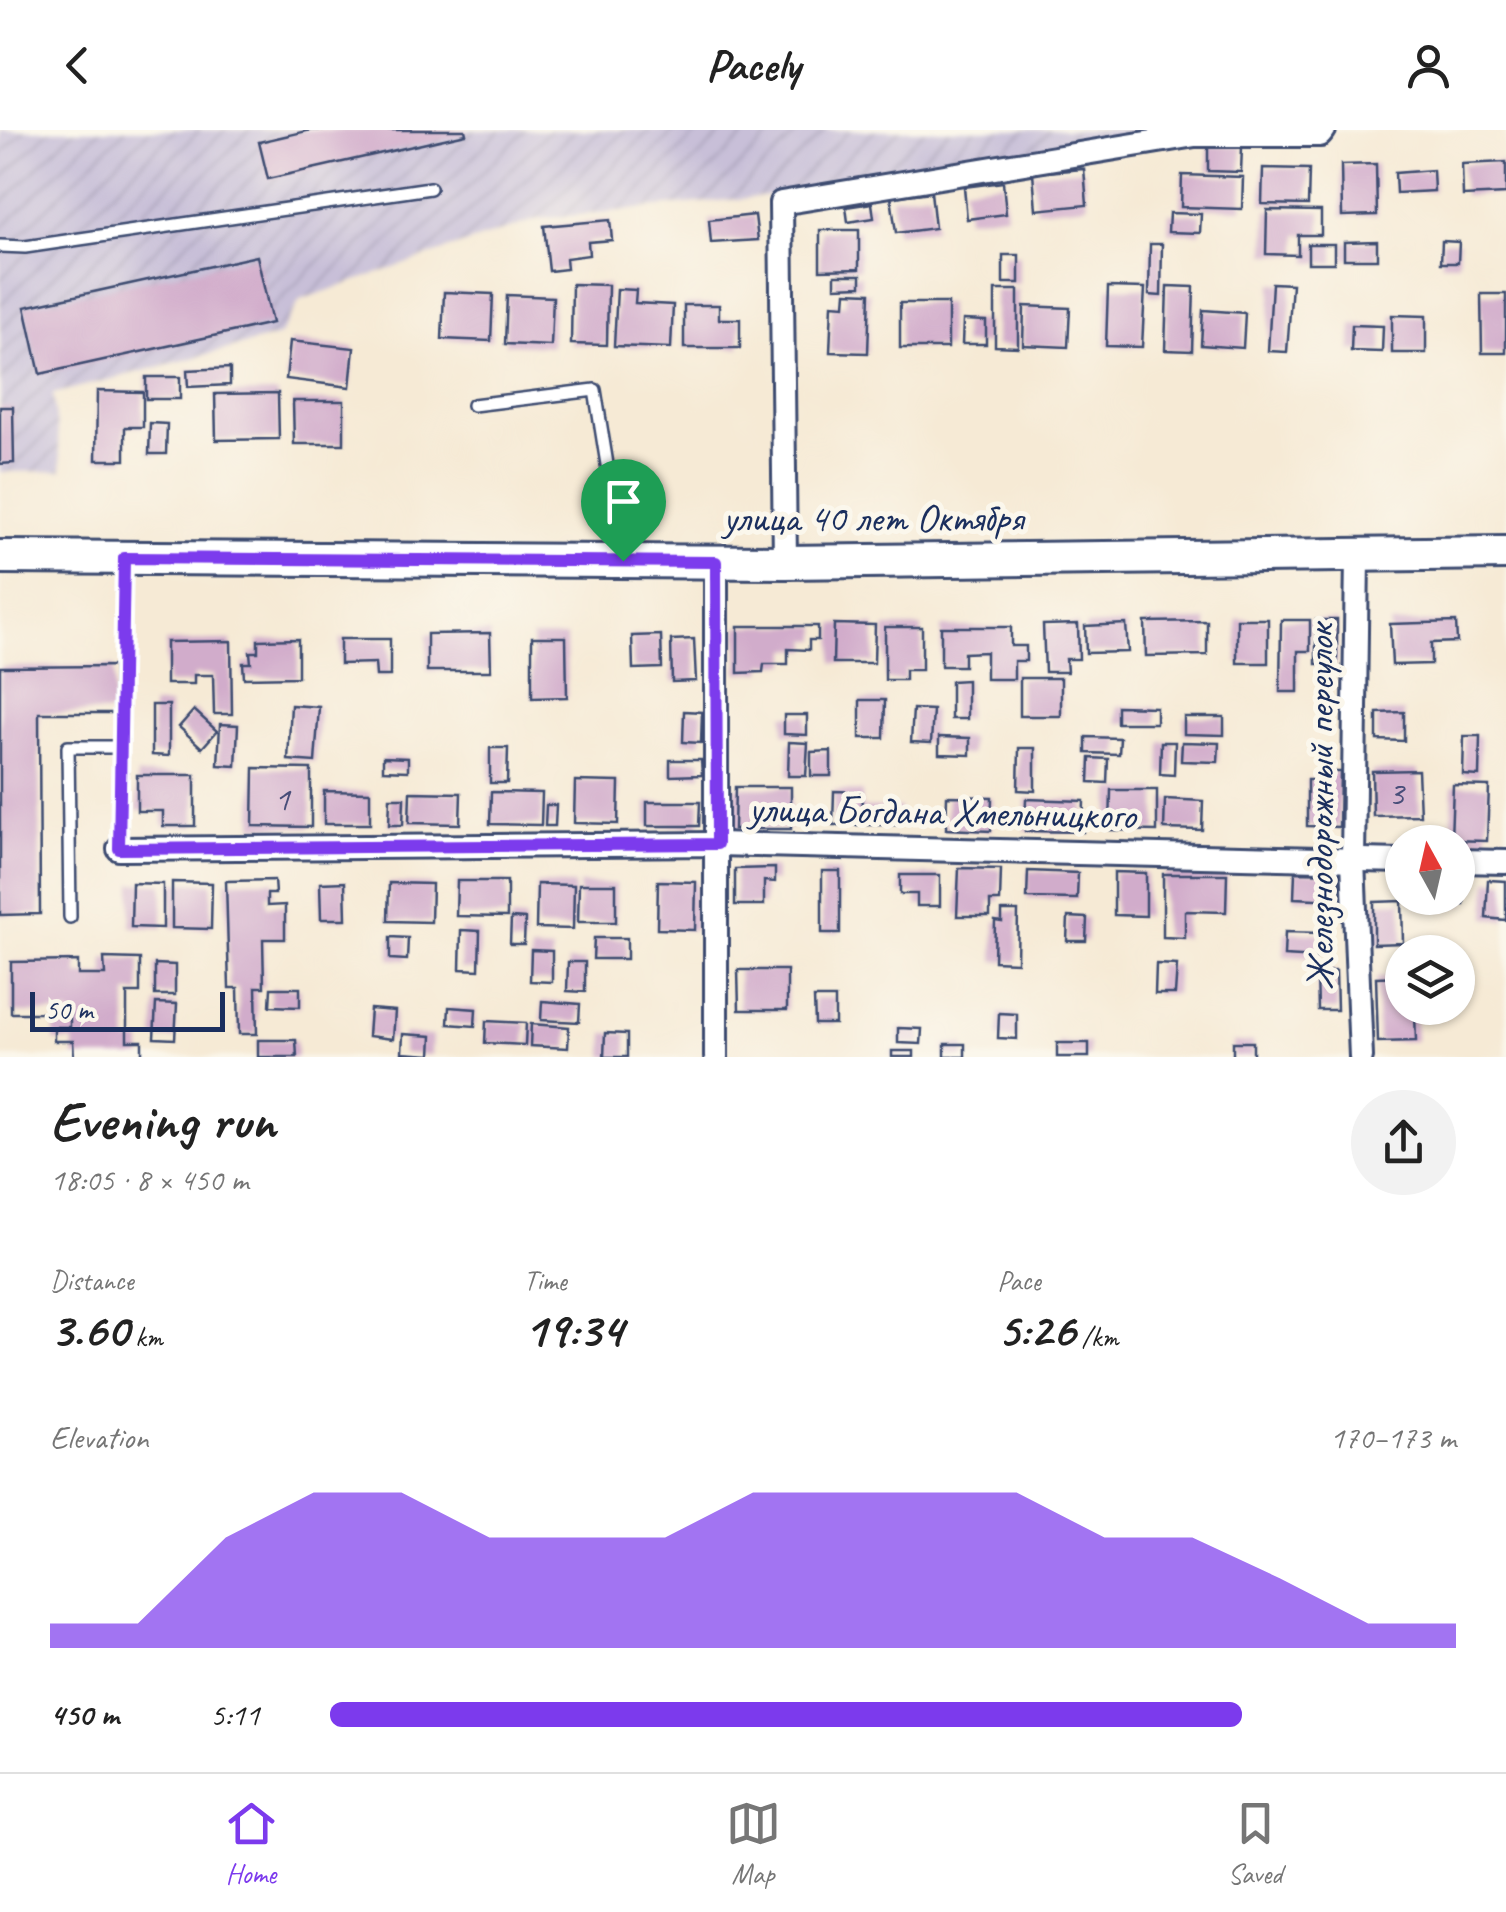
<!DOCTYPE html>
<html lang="en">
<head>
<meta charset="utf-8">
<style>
  :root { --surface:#fff; --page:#f2f2f2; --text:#222; --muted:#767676; --line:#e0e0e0; --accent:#7c3aed }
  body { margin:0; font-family:Caveat,sans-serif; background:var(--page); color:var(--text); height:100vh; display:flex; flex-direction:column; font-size:38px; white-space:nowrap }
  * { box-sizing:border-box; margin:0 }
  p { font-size:32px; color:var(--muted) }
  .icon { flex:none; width:55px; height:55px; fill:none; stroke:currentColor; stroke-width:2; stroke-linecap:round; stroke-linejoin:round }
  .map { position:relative; height:927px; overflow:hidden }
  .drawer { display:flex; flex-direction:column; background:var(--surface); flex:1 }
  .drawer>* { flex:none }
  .needle { width:65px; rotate:352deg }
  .fabs { position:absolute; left:1385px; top:695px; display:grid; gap:20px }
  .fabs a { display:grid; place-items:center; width:90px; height:90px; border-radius:50%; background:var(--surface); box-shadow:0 2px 8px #0004; font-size:50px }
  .scale { position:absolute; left:30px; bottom:25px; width:195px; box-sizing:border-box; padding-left:10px; border:5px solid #1b2f5e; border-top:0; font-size:28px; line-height:35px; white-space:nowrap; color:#1b2f5e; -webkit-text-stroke:8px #fbf7ec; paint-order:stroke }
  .pin { position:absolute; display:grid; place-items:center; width:85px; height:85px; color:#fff; margin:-102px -42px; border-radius:50% 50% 50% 0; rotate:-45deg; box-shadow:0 0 10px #0007 }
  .pin .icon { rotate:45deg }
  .round { display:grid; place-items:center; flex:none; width:105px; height:105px; border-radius:52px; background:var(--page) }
  .headline { display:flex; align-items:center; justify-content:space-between; height:170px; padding:0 50px }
  h1 { font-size:55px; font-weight:700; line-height:75px }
  .stats { display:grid; grid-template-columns:repeat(3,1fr); gap:15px; height:170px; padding:10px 50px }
  .stats div { display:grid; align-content:center }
  .stats b { font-size:50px; font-weight:700 }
  .stats small { font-size:28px; font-weight:400 }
  .stats p { font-size:28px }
  .chart { height:280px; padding:20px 50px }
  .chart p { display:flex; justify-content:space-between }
  .chart svg { width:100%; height:180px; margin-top:10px; fill:var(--accent); opacity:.7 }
  ul { padding:0 50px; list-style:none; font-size:32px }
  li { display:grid; grid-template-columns:160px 120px 1fr; align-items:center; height:75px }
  li i { height:25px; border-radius:12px; background:var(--accent) }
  header { display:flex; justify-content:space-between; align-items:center; height:130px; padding:0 50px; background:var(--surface); font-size:45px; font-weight:700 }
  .menu { display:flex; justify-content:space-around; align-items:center; height:140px; border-top:2px solid var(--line); background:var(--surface); font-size:28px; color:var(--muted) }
  .menu a { display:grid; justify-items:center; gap:5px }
  .menu .active { color:var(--accent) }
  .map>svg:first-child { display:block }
  .industrial { fill:url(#industrial-furrows) }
  .building { fill:#d1accb }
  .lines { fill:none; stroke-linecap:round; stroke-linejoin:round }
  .lane-casing { stroke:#3c4b70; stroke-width:16 }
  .street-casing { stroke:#3c4b70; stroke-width:28 }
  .secondary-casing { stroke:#3c4b70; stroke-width:38 }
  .lane { stroke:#fff; stroke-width:11 }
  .street { stroke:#fff; stroke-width:22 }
  .secondary { stroke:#fff; stroke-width:32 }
  .route-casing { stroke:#fff; stroke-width:20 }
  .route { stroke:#7c3aed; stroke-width:12 }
  .labels { text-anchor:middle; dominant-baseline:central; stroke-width:10; stroke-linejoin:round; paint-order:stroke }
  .number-label { font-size:35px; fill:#484e79 }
  .street-label { font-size:40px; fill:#1b2f5e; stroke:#fbf7ec }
</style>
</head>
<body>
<header><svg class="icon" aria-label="back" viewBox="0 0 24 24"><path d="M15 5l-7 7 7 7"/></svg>Pacely<svg class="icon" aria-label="person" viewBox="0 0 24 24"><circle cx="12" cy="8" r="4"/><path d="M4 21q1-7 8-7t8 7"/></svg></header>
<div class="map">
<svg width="1506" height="927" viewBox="0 0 1506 927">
  <defs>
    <pattern id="industrial-furrows" width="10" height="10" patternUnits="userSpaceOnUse" patternTransform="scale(2.5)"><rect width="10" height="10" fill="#c8bfd8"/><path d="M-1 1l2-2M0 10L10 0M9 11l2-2" fill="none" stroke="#aba4bc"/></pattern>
  </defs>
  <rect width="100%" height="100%" fill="#fbf7ec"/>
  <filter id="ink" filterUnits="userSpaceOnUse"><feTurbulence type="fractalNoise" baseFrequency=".01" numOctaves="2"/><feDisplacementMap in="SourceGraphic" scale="20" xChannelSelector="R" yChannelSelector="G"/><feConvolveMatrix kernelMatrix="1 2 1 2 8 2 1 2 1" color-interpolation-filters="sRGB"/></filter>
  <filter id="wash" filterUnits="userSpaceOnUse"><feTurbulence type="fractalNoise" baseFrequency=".0048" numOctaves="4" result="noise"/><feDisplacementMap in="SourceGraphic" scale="40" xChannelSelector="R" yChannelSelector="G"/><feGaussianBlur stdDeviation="2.25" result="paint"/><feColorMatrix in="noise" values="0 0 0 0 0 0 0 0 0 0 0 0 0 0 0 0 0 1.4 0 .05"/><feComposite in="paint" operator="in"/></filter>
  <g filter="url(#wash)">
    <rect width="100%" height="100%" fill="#f6ead5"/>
    <polygon class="industrial" points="0,0 1171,0 769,66 538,89 300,170 279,206 53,264 62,341 0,342"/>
    <g id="blocks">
      <g class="building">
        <polygon points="311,0 465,0 466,4 268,49 259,12"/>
        <polygon points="1208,16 1242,17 1241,42 1208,41"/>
        <polygon points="1506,32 1506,64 1463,66 1462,34"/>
        <polygon points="1376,34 1377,85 1342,86 1341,35"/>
        <polygon points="1263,38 1309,39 1308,75 1262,74"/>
        <polygon points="1084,39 1087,75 1036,80 1033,43"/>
        <polygon points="1433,40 1434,61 1396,63 1395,43"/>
        <polygon points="1182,45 1243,47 1242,79 1181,77"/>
        <polygon points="1003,52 1006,84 967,89 964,57"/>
        <polygon points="931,62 935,98 896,103 891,67"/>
        <polygon points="872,73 874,88 848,92 846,77"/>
        <polygon points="1267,80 1321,81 1321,105 1298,105 1298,125 1266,124"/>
        <polygon points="1169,83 1201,84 1200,103 1168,102"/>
        <polygon points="755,85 758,110 711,113 709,90"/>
        <polygon points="610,90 612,110 588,112 589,125 566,128 567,139 549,141 544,96"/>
        <polygon points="820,100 859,100 859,139 820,140"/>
        <polygon points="1377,111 1377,129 1344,129 1344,112"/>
        <polygon points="1442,111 1459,112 1458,133 1441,133"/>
        <polygon points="1150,114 1162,114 1161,166 1149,165"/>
        <rect x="1308" y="114" width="26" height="19"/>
        <rect x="1003" y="125" width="16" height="28"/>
        <polygon points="257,126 272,193 40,244 25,177"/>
        <polygon points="835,145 861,145 861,156 835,157"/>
        <polygon points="1272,153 1292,154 1287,222 1268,221"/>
        <polygon points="572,154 608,155 607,215 571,214"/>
        <polygon points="1167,156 1194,157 1192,221 1165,220"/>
        <polygon points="1108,157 1145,158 1142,217 1106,216"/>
        <polygon points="617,159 636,160 635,173 673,175 671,218 614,216"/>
        <polygon points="995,160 1018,160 1018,217 995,216"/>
        <polygon points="444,162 493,164 491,211 442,209"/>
        <polygon points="846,162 870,163 868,223 830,222 832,174 845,175"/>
        <polygon points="1481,164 1506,164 1506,223 1482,223"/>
        <polygon points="507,165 553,167 551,216 505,214"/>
        <rect x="900" y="173" width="48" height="45"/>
        <polygon points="684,175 719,175 719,189 740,189 740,218 684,218"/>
        <polygon points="1024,176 1070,178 1068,217 1023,215"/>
        <polygon points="1203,180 1245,183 1243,218 1201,215"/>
        <polygon points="1392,185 1426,186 1426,223 1392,223"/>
        <polygon points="963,190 986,191 986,214 962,214"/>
        <polygon points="1352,195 1383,196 1382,222 1351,221"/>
        <polygon points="290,211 354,218 350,257 286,249"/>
        <polygon points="230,238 230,255 188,257 187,240"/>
        <rect x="146" y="247" width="34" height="22"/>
        <polygon points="97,261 143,262 143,297 125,297 125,330 96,330"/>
        <polygon points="278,263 279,309 216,310 215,264"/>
        <polygon points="293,271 344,271 344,314 294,314"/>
        <polygon points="0,277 13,277 14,333 0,334"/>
        <polygon points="150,293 167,294 166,324 149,324"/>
        <rect x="1237" y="489" width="31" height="44"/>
        <polygon points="1281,490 1310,490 1310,521 1298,521 1298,562 1280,562"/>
        <rect x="1316" y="490" width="21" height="44"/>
        <polygon points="1207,491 1207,525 1146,526 1145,492"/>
        <polygon points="1456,492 1457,512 1431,513 1431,534 1392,535 1390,494"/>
        <polygon points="834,494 875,495 874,533 833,533"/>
        <polygon points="1078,494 1079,529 1066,529 1067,542 1045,542 1043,495"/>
        <polygon points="1126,494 1128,522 1086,523 1085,496"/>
        <polygon points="738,496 818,496 818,510 809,510 809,520 788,519 788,534 764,534 763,542 738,543"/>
        <polygon points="885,497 922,497 922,540 905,540 905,550 885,550"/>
        <polygon points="941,497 1011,497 1011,516 1026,516 1026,531 1014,531 1014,549 986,549 986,522 964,523 964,536 941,536"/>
        <polygon points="490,503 491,541 427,541 427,504"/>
        <polygon points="661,505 662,538 633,539 632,506"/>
        <polygon points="532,507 566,507 567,567 532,568"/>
        <polygon points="298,509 298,547 244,548 243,533 251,533 250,522 258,522 258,510"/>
        <polygon points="340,509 390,509 390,546 376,546 375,533 340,534"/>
        <polygon points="694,509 696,551 672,552 671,510"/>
        <polygon points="231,511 232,584 214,584 213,545 194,545 194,554 166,554 166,512"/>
        <polygon points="114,536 114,583 39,583 40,784 0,785 0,537"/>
        <rect x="1020" y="548" width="41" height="38"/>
        <polygon points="967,550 967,589 951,589 951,551"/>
        <polygon points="860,570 885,570 884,608 860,608"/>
        <polygon points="152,575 169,575 169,626 152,625"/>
        <polygon points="291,575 319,577 315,632 288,630"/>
        <polygon points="1117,576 1156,577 1156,593 1117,593"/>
        <polygon points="913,579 933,580 931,613 911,612"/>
        <polygon points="194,580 217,601 202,618 179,597"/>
        <polygon points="684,581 702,582 701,613 683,612"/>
        <polygon points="1404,582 1404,611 1377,610 1377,583"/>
        <polygon points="784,585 807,585 807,605 784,604"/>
        <polygon points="1184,587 1224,587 1224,605 1184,604"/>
        <polygon points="220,594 238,595 236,636 218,635"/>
        <polygon points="1464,606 1480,606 1479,646 1463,645"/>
        <polygon points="939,607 970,608 970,625 939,624"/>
        <polygon points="1086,607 1120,608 1119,624 1086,623"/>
        <polygon points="789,612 808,613 806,646 788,646"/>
        <polygon points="1161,612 1175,612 1174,645 1160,644"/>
        <polygon points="1182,612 1219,613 1218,632 1181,631"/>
        <polygon points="490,618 508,618 507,653 490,653"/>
        <polygon points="1019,618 1035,618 1035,661 1018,660"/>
        <polygon points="831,621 831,646 811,646 811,622"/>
        <polygon points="383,627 408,628 408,641 383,640"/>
        <polygon points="1090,628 1108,629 1107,653 1089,652"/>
        <polygon points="670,630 701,630 702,645 670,646"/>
        <polygon points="254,638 311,639 311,697 253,696"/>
        <polygon points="1418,640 1420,685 1373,686 1372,641"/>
        <polygon points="1324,642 1340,642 1339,697 1307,696 1307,650 1324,650"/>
        <polygon points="137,645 195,645 195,696 163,696 163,681 137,681"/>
        <polygon points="575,651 619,652 618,694 574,693"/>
        <polygon points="1453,655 1489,656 1487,711 1451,710"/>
        <polygon points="735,657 791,657 791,699 734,699"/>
        <polygon points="1111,660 1157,660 1157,701 1110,700"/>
        <polygon points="324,661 370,662 370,694 324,694"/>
        <polygon points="834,661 862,662 862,678 900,678 899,695 833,695"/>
        <polygon points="410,662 461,663 460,694 409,693"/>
        <polygon points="491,662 542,663 541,695 490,694"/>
        <polygon points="947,666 992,667 991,701 946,699"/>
        <polygon points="390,668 404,668 403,695 389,695"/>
        <polygon points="1026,669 1084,671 1083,702 1025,701"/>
        <polygon points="1165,669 1203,671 1202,700 1164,699"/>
        <polygon points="647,672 700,672 699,696 647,696"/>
        <polygon points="546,675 556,675 555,696 545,696"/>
        <polygon points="775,738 775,752 764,751 764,775 735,775 735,739"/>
        <polygon points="959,738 1001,739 1000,771 990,771 990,786 957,786"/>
        <rect x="822" y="741" width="18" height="62"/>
        <polygon points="1028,741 1078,743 1077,769 1027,768"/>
        <polygon points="1114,742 1146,743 1146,786 1114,785"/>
        <polygon points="1295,742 1339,743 1338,770 1294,768"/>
        <polygon points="1163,744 1227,744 1226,782 1185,781 1185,808 1163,807"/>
        <polygon points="900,745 940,745 940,776 917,776 917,764 900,764"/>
        <polygon points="274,750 275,764 267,764 267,776 285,775 285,809 263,809 264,857 256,857 257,904 239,904 238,858 229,858 226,751"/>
        <polygon points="1458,750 1465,750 1464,775 1437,774 1437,768 1458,768"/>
        <polygon points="1488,750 1506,751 1506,790 1486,788"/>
        <polygon points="457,751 507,751 507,787 456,786"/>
        <polygon points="658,751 696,752 695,800 657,799"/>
        <polygon points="172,752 212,753 211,799 172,798"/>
        <polygon points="345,752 346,789 321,789 320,753"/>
        <polygon points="132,753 163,754 163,798 131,797"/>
        <polygon points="389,753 432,754 431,792 388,791"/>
        <polygon points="537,754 574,755 573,799 536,798"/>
        <polygon points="579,754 616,754 616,792 578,792"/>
        <polygon points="1402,771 1403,813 1374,814 1374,772"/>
        <polygon points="1002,781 1018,781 1017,832 994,831 995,791 1002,792"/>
        <polygon points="1068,787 1087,788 1086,811 1067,811"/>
        <polygon points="511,788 525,789 524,814 510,814"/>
        <polygon points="461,800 480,801 479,840 460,839"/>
        <polygon points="1285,802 1320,803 1319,828 1284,826"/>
        <polygon points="390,807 408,808 407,830 390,829"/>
        <polygon points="594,808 627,808 627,829 593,829"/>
        <polygon points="531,820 552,821 552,852 530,851"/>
        <polygon points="104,828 140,829 140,863 127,863 127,911 142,911 142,927 74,927 73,911 54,911 54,897 70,897 70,883 11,883 11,832 78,831 78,845 105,845"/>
        <polygon points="568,832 585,832 585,862 567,861"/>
        <polygon points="155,834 175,835 175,865 155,865"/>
        <polygon points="1156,834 1177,835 1175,864 1155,864"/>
        <polygon points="738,840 787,840 787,880 739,880"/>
        <polygon points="1336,841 1337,880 1318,880 1317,842"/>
        <polygon points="1402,846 1402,878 1438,878 1438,883 1415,884 1416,911 1378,912 1376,847"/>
        <polygon points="271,858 300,858 300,877 270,876"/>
        <polygon points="814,868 835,868 835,894 815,894"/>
        <polygon points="542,871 580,874 579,892 541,890"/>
        <polygon points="156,873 177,874 175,909 154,908"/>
        <polygon points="449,877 476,879 475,896 448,894"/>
        <polygon points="370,879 395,881 393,909 368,906"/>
        <polygon points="999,883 1017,884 1017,909 998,908"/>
        <polygon points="486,891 526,893 525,915 485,913"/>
        <polygon points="531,894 569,897 568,918 530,916"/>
        <polygon points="898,898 922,899 921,914 898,913"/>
        <polygon points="605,903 627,904 627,927 604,927"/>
        <polygon points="403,904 432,906 431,925 402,923"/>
        <polygon points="258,910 296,910 297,927 258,927"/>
        <rect x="1233" y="912" width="20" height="15"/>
        <rect x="1057" y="913" width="32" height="14"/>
        <rect x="945" y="914" width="20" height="13"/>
        <rect x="892" y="921" width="22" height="6"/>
      </g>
    </g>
  </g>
  <g filter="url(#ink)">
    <use href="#blocks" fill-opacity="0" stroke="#3c4b70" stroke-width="2.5"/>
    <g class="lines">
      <defs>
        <g id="lane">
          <polyline points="0,116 25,117 430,58"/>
          <polyline points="473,275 595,260 622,427"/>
          <polyline points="119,719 124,432"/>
          <polyline points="70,787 68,617 121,617"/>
        </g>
        <g id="street">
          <polyline points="1357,426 1353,730 1361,927"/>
          <polyline points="716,432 716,927"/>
          <polyline points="785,432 781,73 1195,5 1320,5 1324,0"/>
          <polyline points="119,719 717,714 1402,731"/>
          <polyline points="1458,731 1506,732"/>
        </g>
        <polyline id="secondary" points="0,427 785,432 1506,423"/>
      </defs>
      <use href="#lane" class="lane-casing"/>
      <use href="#street" class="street-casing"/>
      <use href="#secondary" class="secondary-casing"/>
      <use href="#lane" class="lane"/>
      <use href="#street" class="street"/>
      <use href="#secondary" class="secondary"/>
    </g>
  </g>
  <g class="lines" filter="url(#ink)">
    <defs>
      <polygon id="route" points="124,428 716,432 717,714 119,719"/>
    </defs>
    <use href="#route" class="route-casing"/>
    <use href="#route" class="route"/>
  </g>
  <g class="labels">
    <g class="number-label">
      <text x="1396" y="663">3</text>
      <text x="282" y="668">1</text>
    </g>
    <g class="street-label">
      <text x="873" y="388">улица 40 лет Октября</text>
      <text transform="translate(1320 677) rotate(-90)">Железнодорожный переулок</text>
      <text transform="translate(942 682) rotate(1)">улица Богдана Хмельницкого</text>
    </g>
  </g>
</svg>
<div class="fabs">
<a><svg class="needle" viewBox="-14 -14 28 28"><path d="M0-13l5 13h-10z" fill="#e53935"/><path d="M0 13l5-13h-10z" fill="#767676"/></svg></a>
<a><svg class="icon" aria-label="layers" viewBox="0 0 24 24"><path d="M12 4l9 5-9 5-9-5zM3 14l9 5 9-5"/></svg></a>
</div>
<div class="scale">50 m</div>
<div class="pin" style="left:623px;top:431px;background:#1e9e55"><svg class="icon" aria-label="arrive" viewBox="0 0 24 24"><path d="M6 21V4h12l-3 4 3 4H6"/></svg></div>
</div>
<section class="drawer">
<div class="headline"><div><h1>Evening run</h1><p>18:05 · 8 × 450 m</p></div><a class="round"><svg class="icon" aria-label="share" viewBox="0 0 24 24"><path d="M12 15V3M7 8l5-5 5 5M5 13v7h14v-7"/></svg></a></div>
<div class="stats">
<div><p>Distance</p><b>3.60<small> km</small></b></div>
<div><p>Time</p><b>19:34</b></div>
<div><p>Pace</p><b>5:26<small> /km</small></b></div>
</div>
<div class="chart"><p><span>Elevation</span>170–173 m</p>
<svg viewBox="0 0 160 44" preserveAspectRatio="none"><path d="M0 44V38L10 38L20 17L30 6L40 6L50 17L60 17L70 17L80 6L90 6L100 6L110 6L120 17L130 17L140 27L150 38L160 38V44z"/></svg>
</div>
<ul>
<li><b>450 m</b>5:11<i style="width:81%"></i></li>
</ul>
</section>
<nav class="menu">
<a class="active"><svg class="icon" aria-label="home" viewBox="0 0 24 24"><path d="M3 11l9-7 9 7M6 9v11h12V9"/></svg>Home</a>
<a><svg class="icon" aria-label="map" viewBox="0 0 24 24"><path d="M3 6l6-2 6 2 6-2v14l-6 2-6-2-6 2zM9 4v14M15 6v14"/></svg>Map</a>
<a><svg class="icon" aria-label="saved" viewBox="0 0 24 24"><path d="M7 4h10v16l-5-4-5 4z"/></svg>Saved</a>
</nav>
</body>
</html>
